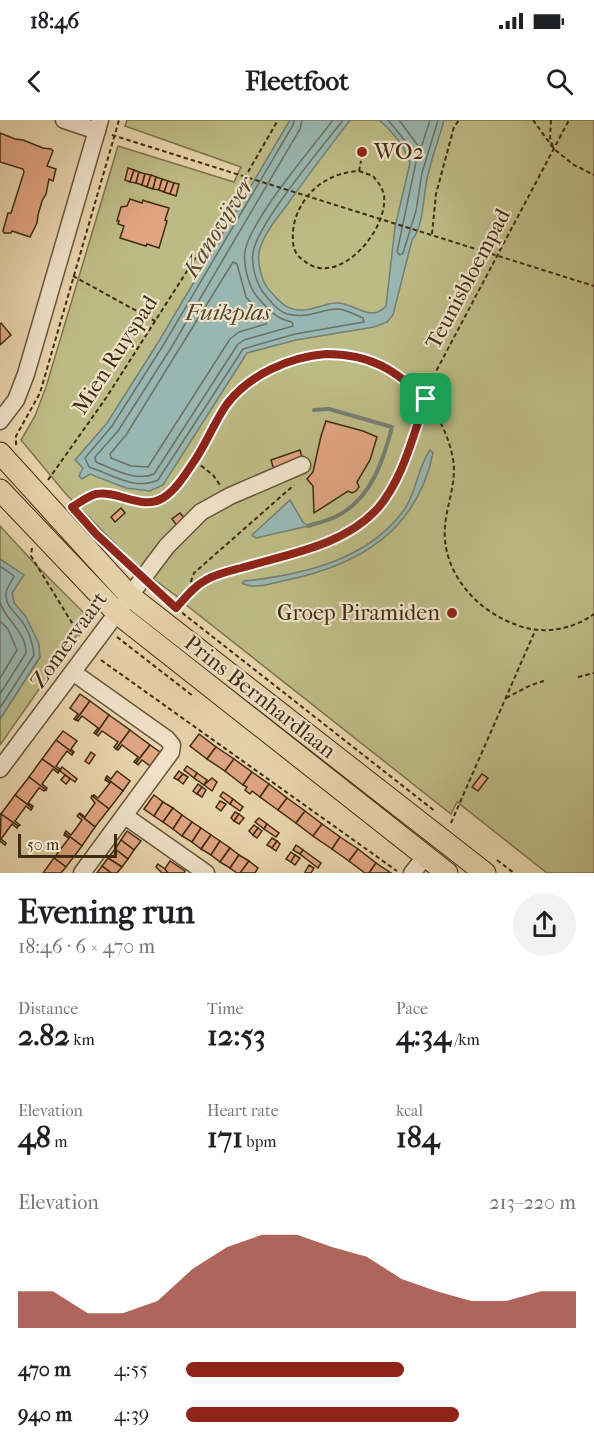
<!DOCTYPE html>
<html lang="en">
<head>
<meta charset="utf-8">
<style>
  :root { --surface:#fff; --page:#f2f2f2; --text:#202124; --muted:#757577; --accent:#8f2418 }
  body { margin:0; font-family:"IM FELL French Canon",serif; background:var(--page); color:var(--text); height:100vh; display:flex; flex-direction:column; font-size:22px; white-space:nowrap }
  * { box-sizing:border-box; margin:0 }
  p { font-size:20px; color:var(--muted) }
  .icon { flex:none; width:33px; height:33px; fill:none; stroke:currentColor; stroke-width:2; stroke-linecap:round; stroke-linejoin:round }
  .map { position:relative; height:753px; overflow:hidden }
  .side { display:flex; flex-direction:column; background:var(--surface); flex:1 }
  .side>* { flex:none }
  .scale { position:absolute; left:18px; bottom:15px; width:99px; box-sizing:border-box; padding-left:6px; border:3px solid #402c13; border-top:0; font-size:16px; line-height:21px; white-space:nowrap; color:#402c13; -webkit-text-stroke:4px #f0e3ca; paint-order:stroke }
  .pin { position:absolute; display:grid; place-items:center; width:51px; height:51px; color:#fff; margin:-26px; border-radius:12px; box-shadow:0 3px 9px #0006 }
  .round { display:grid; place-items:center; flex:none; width:63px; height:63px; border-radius:32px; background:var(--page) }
  .head { display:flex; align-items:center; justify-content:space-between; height:102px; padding:0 18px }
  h1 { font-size:33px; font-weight:700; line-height:45px }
  .stats { display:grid; grid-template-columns:repeat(3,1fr); gap:9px; height:102px; padding:6px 18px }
  .stats div { display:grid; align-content:center }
  .stats b { font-size:30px; font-weight:700 }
  .stats small { font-size:16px; font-weight:400 }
  .stats p { font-size:16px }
  .chart { height:168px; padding:12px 18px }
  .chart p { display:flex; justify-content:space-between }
  .chart svg { width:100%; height:108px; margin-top:6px; fill:var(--accent); opacity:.7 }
  ul { padding:0 18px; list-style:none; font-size:20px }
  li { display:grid; grid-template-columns:96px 72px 1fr; align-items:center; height:45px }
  li i { height:15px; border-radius:8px; background:var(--accent) }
  .status { display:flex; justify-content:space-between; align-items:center; height:42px; padding:0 30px; background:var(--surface); direction:ltr }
  .status svg { height:16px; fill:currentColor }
  header { display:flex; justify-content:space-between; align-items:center; height:78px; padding:0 18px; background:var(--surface); font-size:27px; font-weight:700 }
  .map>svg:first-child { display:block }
  .green { fill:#bdbb85; stroke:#7e744c; stroke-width:1.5 }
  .water { fill:#99b7b2; stroke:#757f72; stroke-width:1.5 }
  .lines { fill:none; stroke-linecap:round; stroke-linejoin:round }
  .shore { stroke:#6c7262; stroke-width:1.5 }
  .stream { stroke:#757f72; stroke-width:4 }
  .building { fill:#e1a582; stroke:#402c13; stroke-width:1.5 }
  .minor-casing { stroke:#6a563a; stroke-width:19 }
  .major-casing { stroke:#402c13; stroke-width:23 }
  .path { stroke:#402c13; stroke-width:2; stroke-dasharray:4.5 3; stroke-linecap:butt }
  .minor { stroke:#f0e3ca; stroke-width:16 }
  .major { stroke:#e8d4ad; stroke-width:21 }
  .route-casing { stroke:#fff; stroke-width:12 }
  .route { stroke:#8f2418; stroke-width:8 }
  .poi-dot { fill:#8f2418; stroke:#f0e3ca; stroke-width:2 }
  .labels { text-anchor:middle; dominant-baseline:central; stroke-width:4.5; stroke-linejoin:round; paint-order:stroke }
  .poi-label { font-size:22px; fill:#402c13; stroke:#f0e3ca; text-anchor:start }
  .street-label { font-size:22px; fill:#402c13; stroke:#f0e3ca }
  .water-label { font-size:24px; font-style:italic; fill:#524833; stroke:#f0e3ca }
</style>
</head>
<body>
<div class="status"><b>18:46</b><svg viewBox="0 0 49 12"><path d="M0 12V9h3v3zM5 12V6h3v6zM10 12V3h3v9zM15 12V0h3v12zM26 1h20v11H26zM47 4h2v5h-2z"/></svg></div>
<header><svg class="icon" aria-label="back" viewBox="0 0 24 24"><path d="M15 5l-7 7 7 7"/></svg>Fleetfoot<svg class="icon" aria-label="search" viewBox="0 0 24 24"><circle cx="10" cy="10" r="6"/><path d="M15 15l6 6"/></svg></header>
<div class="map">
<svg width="594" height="753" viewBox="0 0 594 753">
  <rect width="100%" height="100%" fill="#e8d4ad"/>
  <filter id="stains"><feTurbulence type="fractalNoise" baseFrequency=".00333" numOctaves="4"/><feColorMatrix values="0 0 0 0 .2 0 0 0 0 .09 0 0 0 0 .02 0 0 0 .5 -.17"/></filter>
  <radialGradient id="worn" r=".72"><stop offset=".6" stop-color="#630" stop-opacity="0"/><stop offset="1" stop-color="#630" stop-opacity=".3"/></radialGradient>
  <g class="green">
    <polygon points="127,0 594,0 594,753 547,753 457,682 451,694 185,484 186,483 141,450 65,373 21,320 35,296 46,267 118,26 234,62 241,47 125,6"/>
    <polygon points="0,406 36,445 89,498 0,625 0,599 40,537 26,497 14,483 12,473 23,455 0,439"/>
  </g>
  <g class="water">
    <path d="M290 0H350C329 28 307 56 287 85 276 99 263 115 259 132 257 143 262 163 270 171 279 181 285 189 299 190 312 191 323 184 335 183 353 181 370 204 386 186L395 107 410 43 402 25 388 8 379 0H444C439 19 432 37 428 55 423 73 424 107 412 120L393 195 387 202 374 207 296 220 247 233 163 365 150 371 126 368 90 354 82 359 79 356 83 348 75 340 107 303 159 221Z"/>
    <path d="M430 330 433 333C417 411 359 445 287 460 274 463 253 470 242 463L244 461C302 455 368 440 404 390 417 372 417 348 430 330Z"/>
    <polygon points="290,380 303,402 308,406 256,418 252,415"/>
    <polygon points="0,439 24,455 12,473 14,483 26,497 39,524 40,537 0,599"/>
  </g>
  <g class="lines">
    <g class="shore">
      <path d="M294 0 293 5 164 224 112 306 85 338 89 347C112 354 134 371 158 360L243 229 295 214 364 202 363 198C355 195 346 189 337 189 318 190 308 199 287 194 278 191 272 183 266 176 257 166 251 147 253 133 256 105 323 26 343 0"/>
      <path d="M302 0 300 9 171 228 118 311 95 337 96 342C113 349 136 362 154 354L238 224 244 220 293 206 292 202C276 199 269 190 259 179 249 169 243 145 245 131 251 99 312 28 333 0"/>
      <polyline points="388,0 406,22 416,42 397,132 400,135 403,133 416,91 422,53 438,0"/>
      <polyline points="399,0 419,27 422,25 430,0"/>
      <polygon points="233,142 237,144 246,177 266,201 266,204 239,212 230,219 148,347 131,346 111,338 110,334 126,315"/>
      <path d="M0 446 14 456C12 462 6 468 6 474 5 485 14 491 20 499 28 508 33 523 34 535L0 588"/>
      <path d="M0 482C5 500 26 511 26 533L0 574"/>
      <polyline points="0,501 8,509 17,530 0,558"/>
    </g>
    <path class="stream" d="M308 406C317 403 327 401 335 397 371 380 383 341 392 307L329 289 314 290"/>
  </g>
  <g class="building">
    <polygon points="0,13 15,19 23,20 43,28 51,29 53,31 47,46 56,49 53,61 49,59 46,74 42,81 38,95 37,103 30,117 12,111 11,113 4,113 3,111 8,93 11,93 24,52 23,49 0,42"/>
    <polygon points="128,48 134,50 130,62 125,60"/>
    <polygon points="134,50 139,52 136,63 130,62"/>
    <polygon points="139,52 145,54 142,65 136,63"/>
    <polygon points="145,54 151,55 147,67 142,65"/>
    <polygon points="151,55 156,57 153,69 147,67"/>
    <polygon points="156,57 162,59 159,70 153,69"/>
    <polygon points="162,59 168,61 164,72 159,70"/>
    <polygon points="168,61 174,63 170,74 164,72"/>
    <polygon points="174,63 179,64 176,76 170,74"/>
    <polygon points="130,79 142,83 143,80 145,81 169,88 165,100 167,101 159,128 147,124 146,126 120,118 124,106 118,104 119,101 117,101 121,87 127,86"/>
    <polygon points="1,203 11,215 0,225 0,204"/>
    <polygon points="326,301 363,311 377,317 370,340 357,362 359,367 356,371 352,373 348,371 314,393 313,366 307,359 313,352 321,316"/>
    <polygon points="300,330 303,341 274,350 271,340"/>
    <polygon points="121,388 125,393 115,402 111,397"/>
    <polygon points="180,393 186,400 178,407 172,399"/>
    <polygon points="80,574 90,581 76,600 74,599 78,594 70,588"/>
    <polygon points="90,581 109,595 96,614 94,613 98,608 82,596 78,601 76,600"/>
    <polygon points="109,595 130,610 116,629 114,627 118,622 102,611 98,616 96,614"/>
    <polygon points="130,610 150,625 136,643 134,642 138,637 122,625 118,630 116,629"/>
    <polygon points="63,611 77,621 71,629 74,632 73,633 56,620"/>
    <polygon points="199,614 216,627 207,639 190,626"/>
    <polygon points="56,620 73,633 72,635 67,631 56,646 60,649 59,651 42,639"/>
    <polygon points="150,625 160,632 150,646 142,640 138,645 136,643"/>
    <polygon points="216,627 234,639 225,651 207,639"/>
    <polygon points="91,632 95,635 89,644 85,641"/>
    <polygon points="42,639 59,651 58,653 53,649 42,664 47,668 46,670 29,657"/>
    <polygon points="234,639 252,652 243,665 225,651"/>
    <polygon points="187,646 197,653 194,658 184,650"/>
    <polygon points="62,647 77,659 75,662 60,651"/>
    <polygon points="117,651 130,661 123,671 106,658 107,656 111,659"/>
    <polygon points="179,651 183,654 178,660 174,658"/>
    <polygon points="252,652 269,664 260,677 252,671 250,674 245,670 247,667 243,665"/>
    <polygon points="197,653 207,660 204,665 194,658"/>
    <polygon points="183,654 188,657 183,664 178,660"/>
    <polygon points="482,654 488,658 478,671 472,667"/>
    <polygon points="65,655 70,659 66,664 61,660"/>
    <polygon points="29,657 46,670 44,671 39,668 28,683 33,686 32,688 15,675"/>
    <polygon points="106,658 123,671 109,689 92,676 94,675 98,678 110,663 105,660"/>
    <polygon points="212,658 217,662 212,671 204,665"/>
    <polygon points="198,664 202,667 197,674 193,671"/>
    <polygon points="269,664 287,678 278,690 260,677"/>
    <polygon points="202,667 206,670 202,677 197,674"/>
    <polygon points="223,672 233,679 230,684 220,676"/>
    <polygon points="15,675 32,688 31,690 26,686 15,701 20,705 18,706 1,694"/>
    <polygon points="154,675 163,682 154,696 144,689"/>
    <polygon points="92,676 109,689 95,707 79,694 80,693 85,697 95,683 91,678"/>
    <polygon points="287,678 305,691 296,703 278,690"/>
    <polygon points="233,679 243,687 240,691 230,684"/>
    <polygon points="220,681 226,684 221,691 216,687"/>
    <polygon points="163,682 173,688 163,702 154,696"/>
    <polygon points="173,688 182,695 173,709 163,702"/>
    <polygon points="305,691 322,704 313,716 296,703"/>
    <polygon points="235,692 239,694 234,701 231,698"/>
    <polygon points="1,694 18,706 17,708 12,704 1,719 6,723 5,725 0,721"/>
    <polygon points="79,694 95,707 82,726 65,713 66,711 71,715 77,707 82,700 77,696"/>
    <polygon points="239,694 244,698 239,704 234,701"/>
    <polygon points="182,695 192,702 182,716 173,709"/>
    <polygon points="259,698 267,704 264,709 255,702"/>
    <polygon points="192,702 201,708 192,722 182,716"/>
    <polygon points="267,704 279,713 276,717 264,709"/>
    <polygon points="322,704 340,717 332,729 313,716"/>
    <polygon points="254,705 258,708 253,715 249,711"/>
    <polygon points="201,708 211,715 201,729 192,722"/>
    <polygon points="258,708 262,711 257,718 253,715"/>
    <polygon points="127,711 141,721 134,730 121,720"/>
    <polygon points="65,713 82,726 66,747 54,738 69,718 64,715"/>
    <polygon points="211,715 220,721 211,735 201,729"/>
    <polygon points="340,717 358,729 349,741 332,729"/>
    <polygon points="272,718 277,721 272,728 267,725"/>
    <polygon points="121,720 134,730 128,739 115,729"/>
    <polygon points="220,721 230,728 220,742 211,735"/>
    <polygon points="277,721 280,724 276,731 272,728"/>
    <polygon points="296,725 303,730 300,734 293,730"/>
    <polygon points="230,728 239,735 230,748 220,742"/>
    <polygon points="115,729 128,739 122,747 108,738"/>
    <polygon points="358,729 376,743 369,753 365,753 349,741"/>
    <polygon points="303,730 321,743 318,748 300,734"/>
    <polygon points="291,732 295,735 291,742 286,739"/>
    <polygon points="239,735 249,741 240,753 237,753 230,748"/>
    <polygon points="295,735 300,738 295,745 291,742"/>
    <polygon points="54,738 66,747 61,753 43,753"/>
    <polygon points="108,738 122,747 117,753 111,753 102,746"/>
    <polygon points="170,741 185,751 184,753 168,753 164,750"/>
    <polygon points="249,741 258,748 255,753 240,753"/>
    <polygon points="376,743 391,753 369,753"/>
    <polygon points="158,744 165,749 168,753 162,753 156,747"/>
    <polygon points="309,745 314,748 311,753 306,753 305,752"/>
    <polygon points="102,746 111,753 97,753"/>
  </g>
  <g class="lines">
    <defs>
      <g id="minor">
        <polyline points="64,0 97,11"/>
        <polyline points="0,301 16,280 26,254 100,0"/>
        <polyline points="74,553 167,619 172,625 171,632 82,753"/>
        <polyline points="0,649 167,426 201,392 230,376 302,345"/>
        <polyline points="125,696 206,753"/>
        <polyline points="412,753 426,736"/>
      </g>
      <g id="major">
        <polyline points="0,333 130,476 485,753"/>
        <polyline points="0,370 117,493 447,753"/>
      </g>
    </defs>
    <use href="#minor" class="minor-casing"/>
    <use href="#major" class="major-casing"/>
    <g class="path">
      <polyline points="533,0 554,29 574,45 594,55"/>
      <polyline points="551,0 550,18 553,27"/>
      <polyline points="112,15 594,166"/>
      <path d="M359 51 373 56C378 62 383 68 384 76 388 111 337 170 303 140 296 135 293 129 293 120 292 106 296 93 304 81 317 62 337 52 359 51Z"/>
      <polyline points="359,51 361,41"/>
      <polyline points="432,114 436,74 454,7 459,0"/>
      <polyline points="73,156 155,201"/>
      <polyline points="16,325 16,316 40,273 119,0"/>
      <polyline points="195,341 213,355 220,365"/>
      <polyline points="48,360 106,278 226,90 278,0"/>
      <path d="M72 386C79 383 88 376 96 374 118 370 143 393 166 375 196 353 206 314 226 285 243 262 283 240 311 235 378 224 441 273 453 339 457 362 447 383 445 406 441 451 476 491 517 505 542 515 572 510 594 494"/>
      <polyline points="108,425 133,447"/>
      <polyline points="32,428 31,436 80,516"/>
      <polyline points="155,467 176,488 436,692"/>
      <polyline points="194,469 191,461 194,453 294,365"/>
      <polyline points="175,490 187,475 205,460 329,422 361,404 378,387 390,372 400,350 433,257 569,0"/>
      <polyline points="117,517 193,576"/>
      <polyline points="101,540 397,751"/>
      <polyline points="578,557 594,553"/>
      <polyline points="506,578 531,565 544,561"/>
      <polyline points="451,703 535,511"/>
      <polyline points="497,740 514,753"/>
    </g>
    <use href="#minor" class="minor"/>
    <use href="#major" class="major"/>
  </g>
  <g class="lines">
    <defs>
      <path id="route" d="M326 234C371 234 395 250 426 279 413 315 403 359 378 388 344 426 288 434 241 448 230 451 216 454 206 460 194 466 185 478 176 488L96 414 72 387C79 383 88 376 96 374 118 370 142 391 163 378 177 369 186 353 195 340 207 322 215 301 227 284 250 254 290 237 326 234Z"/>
    </defs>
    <use href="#route" class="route-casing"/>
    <use href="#route" class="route"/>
  </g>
  <g class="poi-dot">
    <circle cx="362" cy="32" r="6"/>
    <circle cx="452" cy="493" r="6"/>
  </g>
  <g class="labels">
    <g class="poi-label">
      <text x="374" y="32">WO2</text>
      <text x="440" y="493" text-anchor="end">Groep Piramiden</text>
    </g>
    <g class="street-label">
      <text transform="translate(468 159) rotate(-62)">Teunisbloempad</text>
      <text transform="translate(115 235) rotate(-57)">Mien Ruyspad</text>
      <text transform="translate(69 520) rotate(-54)">Zomervaart</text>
      <text transform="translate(260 577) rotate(38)">Prins Bernhardlaan</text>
    </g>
    <g class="water-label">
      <text transform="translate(218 107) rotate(-58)">Kanovijver</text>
      <text x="228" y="192">Fuikplas</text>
    </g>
  </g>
  <rect width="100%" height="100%" filter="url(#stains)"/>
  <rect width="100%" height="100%" fill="url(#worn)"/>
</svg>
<div class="scale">50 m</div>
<div class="pin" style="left:426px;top:279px;background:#1e9e55"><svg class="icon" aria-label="arrive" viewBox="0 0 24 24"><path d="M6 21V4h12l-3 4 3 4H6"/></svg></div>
</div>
<section class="side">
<div class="head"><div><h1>Evening run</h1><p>18:46 · 6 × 470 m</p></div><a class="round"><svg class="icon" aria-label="share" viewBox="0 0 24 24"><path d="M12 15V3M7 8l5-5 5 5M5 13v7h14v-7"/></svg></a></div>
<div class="stats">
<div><p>Distance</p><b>2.82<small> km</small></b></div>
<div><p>Time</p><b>12:53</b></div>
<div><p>Pace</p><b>4:34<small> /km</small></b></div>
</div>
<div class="stats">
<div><p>Elevation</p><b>48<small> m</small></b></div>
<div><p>Heart rate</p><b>171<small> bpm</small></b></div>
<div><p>kcal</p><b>184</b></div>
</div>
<div class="chart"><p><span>Elevation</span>213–220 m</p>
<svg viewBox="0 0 160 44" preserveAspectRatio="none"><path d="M0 44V29L10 29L20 38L30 38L40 33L50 20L60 11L70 6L80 6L90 11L100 15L110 24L120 29L130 33L140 33L150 29L160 29V44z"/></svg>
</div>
<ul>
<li><b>470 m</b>4:55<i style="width:56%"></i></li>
<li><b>940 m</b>4:39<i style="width:70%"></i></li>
</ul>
</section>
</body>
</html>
